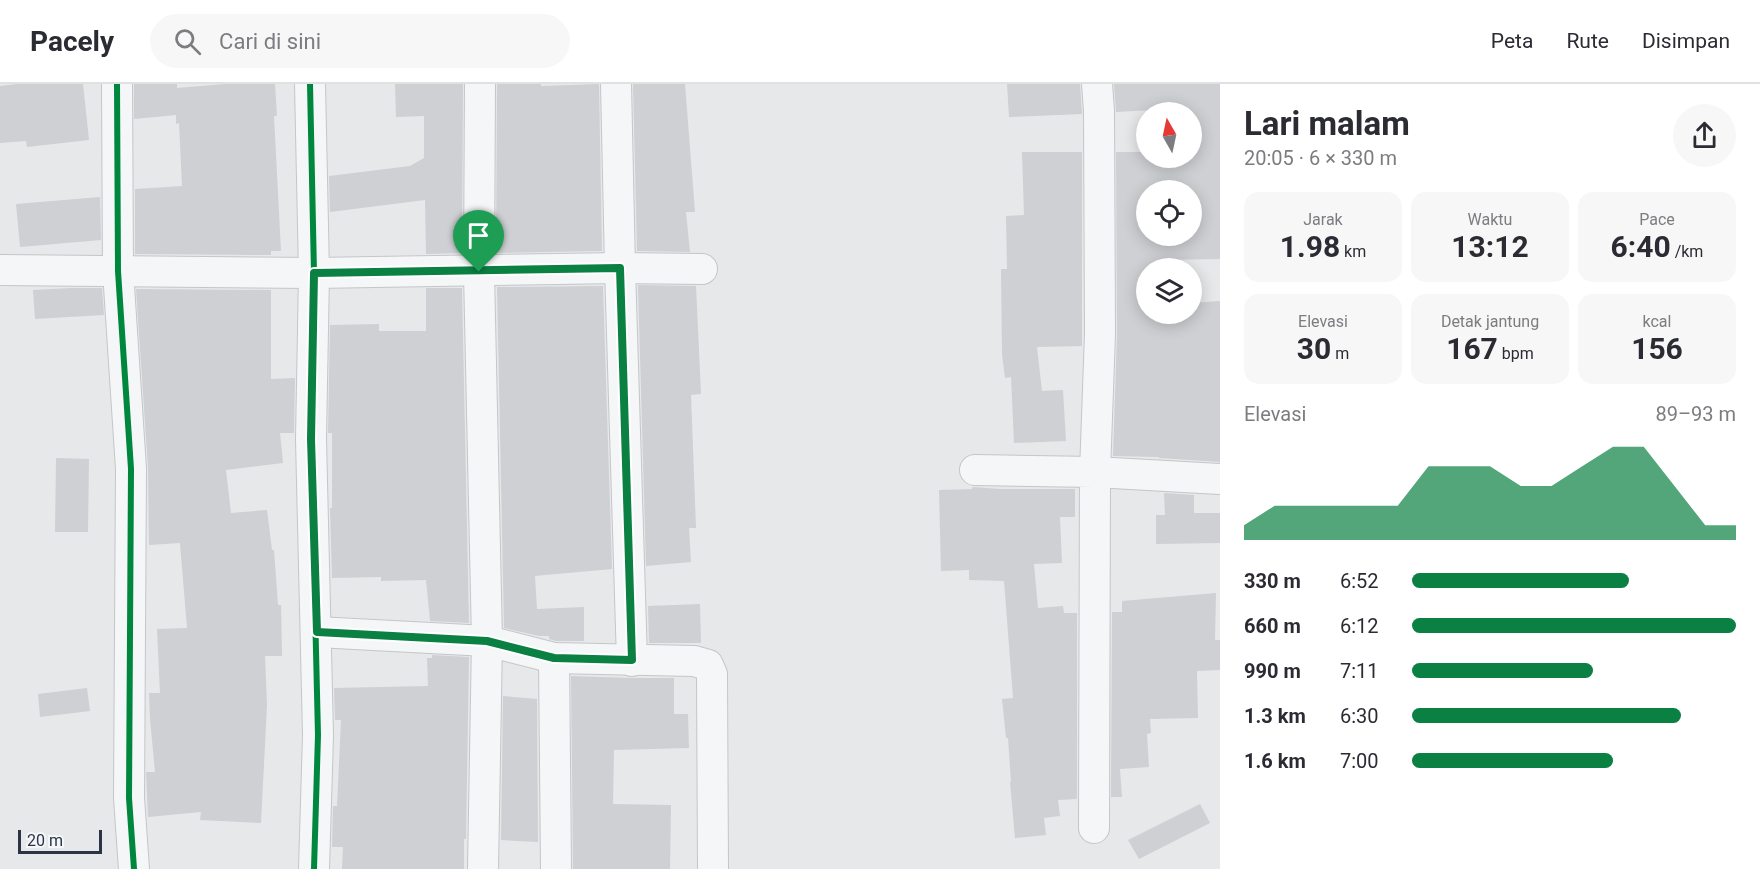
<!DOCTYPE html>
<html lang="id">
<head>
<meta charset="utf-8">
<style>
  :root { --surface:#fff; --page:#f7f7f7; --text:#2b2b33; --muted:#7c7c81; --line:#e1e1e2; --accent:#0b8043 }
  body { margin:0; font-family:Roboto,sans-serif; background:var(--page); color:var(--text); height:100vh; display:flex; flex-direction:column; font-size:22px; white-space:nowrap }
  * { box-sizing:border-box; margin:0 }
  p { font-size:20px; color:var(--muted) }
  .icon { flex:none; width:33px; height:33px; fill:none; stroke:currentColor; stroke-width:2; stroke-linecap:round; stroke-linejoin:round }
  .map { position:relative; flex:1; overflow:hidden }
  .sheet { display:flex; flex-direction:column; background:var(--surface); width:540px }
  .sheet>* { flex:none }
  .needle { width:39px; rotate:351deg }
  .buttons { position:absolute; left:1136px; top:18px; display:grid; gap:12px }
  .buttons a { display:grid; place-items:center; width:66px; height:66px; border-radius:50%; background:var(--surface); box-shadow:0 3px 15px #0003; font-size:30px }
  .scale { position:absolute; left:18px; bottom:15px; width:84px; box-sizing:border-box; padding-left:6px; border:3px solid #2b3445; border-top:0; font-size:16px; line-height:21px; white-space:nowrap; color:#2b3445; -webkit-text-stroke:4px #f4f6f9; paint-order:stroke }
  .pin { position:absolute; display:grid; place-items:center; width:51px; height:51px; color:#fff; margin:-62px -26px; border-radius:50% 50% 50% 0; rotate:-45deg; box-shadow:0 0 6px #0007 }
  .pin .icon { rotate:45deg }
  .round { display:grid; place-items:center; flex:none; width:63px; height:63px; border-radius:32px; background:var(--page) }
  .head { display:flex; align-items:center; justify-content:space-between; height:102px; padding:0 24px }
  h1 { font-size:33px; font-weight:700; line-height:45px }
  .stats { display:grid; grid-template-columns:repeat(3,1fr); gap:9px; height:102px; padding:6px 24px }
  .stats div { display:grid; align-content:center; border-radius:15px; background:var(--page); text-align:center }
  .stats b { font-size:30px; font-weight:700 }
  .stats small { font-size:16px; font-weight:400 }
  .stats p { font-size:16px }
  .chart { height:168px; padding:12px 24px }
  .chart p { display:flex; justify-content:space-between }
  .chart svg { width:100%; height:108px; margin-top:6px; fill:var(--accent); opacity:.7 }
  ul { padding:0 24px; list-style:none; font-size:20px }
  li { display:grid; grid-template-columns:96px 72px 1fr; align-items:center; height:45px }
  li i { height:15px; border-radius:8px; background:var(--accent) }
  header { display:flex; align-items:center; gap:36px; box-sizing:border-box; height:84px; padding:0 30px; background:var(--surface); border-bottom:2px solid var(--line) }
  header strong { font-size:28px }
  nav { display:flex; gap:33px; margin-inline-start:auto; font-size:21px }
  .search { width:420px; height:54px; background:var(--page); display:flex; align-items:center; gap:15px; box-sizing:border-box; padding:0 21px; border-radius:33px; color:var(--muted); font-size:22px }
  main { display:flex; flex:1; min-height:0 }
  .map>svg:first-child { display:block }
  .building { fill:#ced0d3; fill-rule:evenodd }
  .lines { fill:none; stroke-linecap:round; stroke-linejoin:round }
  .minor-casing { stroke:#c4c6c8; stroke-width:32 }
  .minor { stroke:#f5f6f7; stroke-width:30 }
  .cycleway-casing { stroke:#f4f6f9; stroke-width:10 }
  .cycleway { stroke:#00873e; stroke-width:6 }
  .route-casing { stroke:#fff; stroke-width:12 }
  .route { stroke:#0b8043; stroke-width:8 }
</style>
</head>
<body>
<header>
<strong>Pacely</strong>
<div class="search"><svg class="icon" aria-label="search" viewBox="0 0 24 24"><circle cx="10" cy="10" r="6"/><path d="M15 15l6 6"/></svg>Cari di sini</div>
<nav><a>Peta</a><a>Rute</a><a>Disimpan</a></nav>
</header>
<main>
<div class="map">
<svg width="1220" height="785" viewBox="0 0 1220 785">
  <rect width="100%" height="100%" fill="#e6e8ea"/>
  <g class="building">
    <polygon points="17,0 83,0 89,56 27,63 26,57 0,59 0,2"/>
    <polygon points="134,0 177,0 177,4 225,0 275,0 277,32 274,32 281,167 271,167 271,171 135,170 135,105 182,102 179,39 176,40 176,31 134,35"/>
    <polygon points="395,0 463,0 462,169 426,170 425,116 330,128 329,92 410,82 424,74 424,32 396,33"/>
    <polygon points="497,0 541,0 541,2 599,0 602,167 496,169"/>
    <polygon points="633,0 685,0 695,128 686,128 690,168 637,167"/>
    <polygon points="1007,0 1080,0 1082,30 1009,33"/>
    <path d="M1114 0H1220V175L1163 176V184H1146V230H1191V219L1220 217V378L1159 374V373L1113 372 1117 251 1116 68H1146V74H1191V28H1172V25L1116 28ZM1146 106H1191V152H1146Z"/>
    <polygon points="1022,68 1082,68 1082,262 1037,263 1042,307 1063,306 1066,357 1014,359 1011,293 1005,294 1002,270 1001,185 1007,185 1006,132 1024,131"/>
    <polygon points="100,113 101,156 20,163 16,120"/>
    <polygon points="638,201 696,202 701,310 691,311 696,444 689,444 691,478 646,482"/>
    <polygon points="603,202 612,485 535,492 537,525 584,523 584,557 556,557 549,555 549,552 539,552 504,544 497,203"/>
    <polygon points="71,204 102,204 104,231 35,235 33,206"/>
    <polygon points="426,204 462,204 469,539 430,537 426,496 381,497 381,493 332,494 330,424 332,424 332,349 328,349 330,241 379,240 379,247 426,247"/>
    <polygon points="136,205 271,206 271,295 295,294 294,349 280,349 283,379 226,386 231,429 267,426 272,466 274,466 278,521 281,521 282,572 265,572 267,621 261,739 200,736 201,728 148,733 146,688 155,688 150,635 149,609 160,609 157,545 187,544 180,459 149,461 148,384"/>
    <polygon points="56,374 89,375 88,448 55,448"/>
    <polygon points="973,403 1000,405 1075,405 1075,433 1060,433 1062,479 1034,480 1038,524 1063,522 1064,529 1077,529 1077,715 1058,716 1060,732 1044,734 1046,751 1015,754 1010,698 1011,698 1008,654 1006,654 1002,615 1013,614 1004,497 969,496 969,486 941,487 939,406 972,405"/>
    <polygon points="1164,409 1194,411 1194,429 1220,429 1220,459 1156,460 1156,431 1165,431"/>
    <polygon points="1216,509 1215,556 1220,556 1220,586 1197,587 1198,634 1150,635 1151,649 1147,650 1149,683 1120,685 1122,713 1111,713 1112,528 1122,528 1122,517"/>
    <polygon points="700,520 701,559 649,559 648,522"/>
    <polygon points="432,571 469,573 466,755 464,755 464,785 342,785 343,763 332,763 333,722 337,722 341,636 335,636 334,604 428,602 427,574 432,574"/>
    <polygon points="571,592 632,594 674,594 674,630 688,630 689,664 614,666 613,720 671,721 670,785 573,785"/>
    <polygon points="87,604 90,627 40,633 38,610"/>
    <polygon points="503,612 537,615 538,758 501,756"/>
    <polygon points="1200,720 1210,739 1139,775 1128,756"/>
  </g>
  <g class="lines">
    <defs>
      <g id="minor">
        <polyline points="117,0 118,187 131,385 129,714 134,785"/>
        <polyline points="310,0 314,189 311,355 318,651 314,785"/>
        <polyline points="480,0 479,188 487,557 483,785"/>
        <polyline points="616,0 620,184 632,577"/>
        <polyline points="1097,0 1099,27 1100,250 1095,388 1220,395"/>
        <polyline points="0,186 314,189 620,184 702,185"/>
        <polyline points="975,386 1095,388 1094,744"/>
        <polyline points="317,548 487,557 554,574 694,577 708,581 712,590 713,785"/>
        <polyline points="554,574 556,785"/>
      </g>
    </defs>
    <use href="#minor" class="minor-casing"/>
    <use href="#minor" class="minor"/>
    <defs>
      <g id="cycleway">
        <polyline points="117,0 118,187 131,385 129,714 134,785"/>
        <polyline points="310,0 314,189 311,355 318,651 314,785"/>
      </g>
    </defs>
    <use href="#cycleway" class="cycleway-casing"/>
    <use href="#cycleway" class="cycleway"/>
  </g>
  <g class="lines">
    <defs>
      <polygon id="route" points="620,184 632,576 554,574 487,557 317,548 311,355 314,189"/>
    </defs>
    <use href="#route" class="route-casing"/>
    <use href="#route" class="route"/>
  </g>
</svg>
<div class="buttons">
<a><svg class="needle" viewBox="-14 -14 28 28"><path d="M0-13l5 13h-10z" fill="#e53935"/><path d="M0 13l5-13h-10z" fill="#7c7c81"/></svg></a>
<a><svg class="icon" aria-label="locate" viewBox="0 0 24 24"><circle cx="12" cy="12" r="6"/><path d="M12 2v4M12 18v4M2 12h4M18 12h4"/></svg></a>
<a><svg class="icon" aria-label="layers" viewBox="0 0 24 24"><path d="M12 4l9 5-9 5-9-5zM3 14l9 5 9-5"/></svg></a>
</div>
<div class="scale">20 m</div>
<div class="pin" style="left:479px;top:188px;background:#1e9e55"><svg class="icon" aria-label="arrive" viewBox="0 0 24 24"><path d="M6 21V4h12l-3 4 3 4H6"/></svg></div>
</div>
<section class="sheet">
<div class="head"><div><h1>Lari malam</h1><p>20:05 · 6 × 330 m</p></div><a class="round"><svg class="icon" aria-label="share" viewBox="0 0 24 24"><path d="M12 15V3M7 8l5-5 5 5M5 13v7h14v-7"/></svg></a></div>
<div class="stats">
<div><p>Jarak</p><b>1.98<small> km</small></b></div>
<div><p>Waktu</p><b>13:12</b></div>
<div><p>Pace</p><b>6:40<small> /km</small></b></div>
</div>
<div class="stats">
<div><p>Elevasi</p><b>30<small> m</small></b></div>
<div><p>Detak jantung</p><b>167<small> bpm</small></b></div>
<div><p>kcal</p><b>156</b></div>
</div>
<div class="chart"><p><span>Elevasi</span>89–93 m</p>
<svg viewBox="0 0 160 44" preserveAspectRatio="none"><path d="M0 44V38L10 30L20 30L30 30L40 30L50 30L60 14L70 14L80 14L90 22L100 22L110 14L120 6L130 6L140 22L150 38L160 38V44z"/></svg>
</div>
<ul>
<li><b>330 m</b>6:52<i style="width:67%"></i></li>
<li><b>660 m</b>6:12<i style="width:100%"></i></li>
<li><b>990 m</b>7:11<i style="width:56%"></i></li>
<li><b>1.3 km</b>6:30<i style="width:83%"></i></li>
<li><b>1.6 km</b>7:00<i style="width:62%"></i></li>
</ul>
</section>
</main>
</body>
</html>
